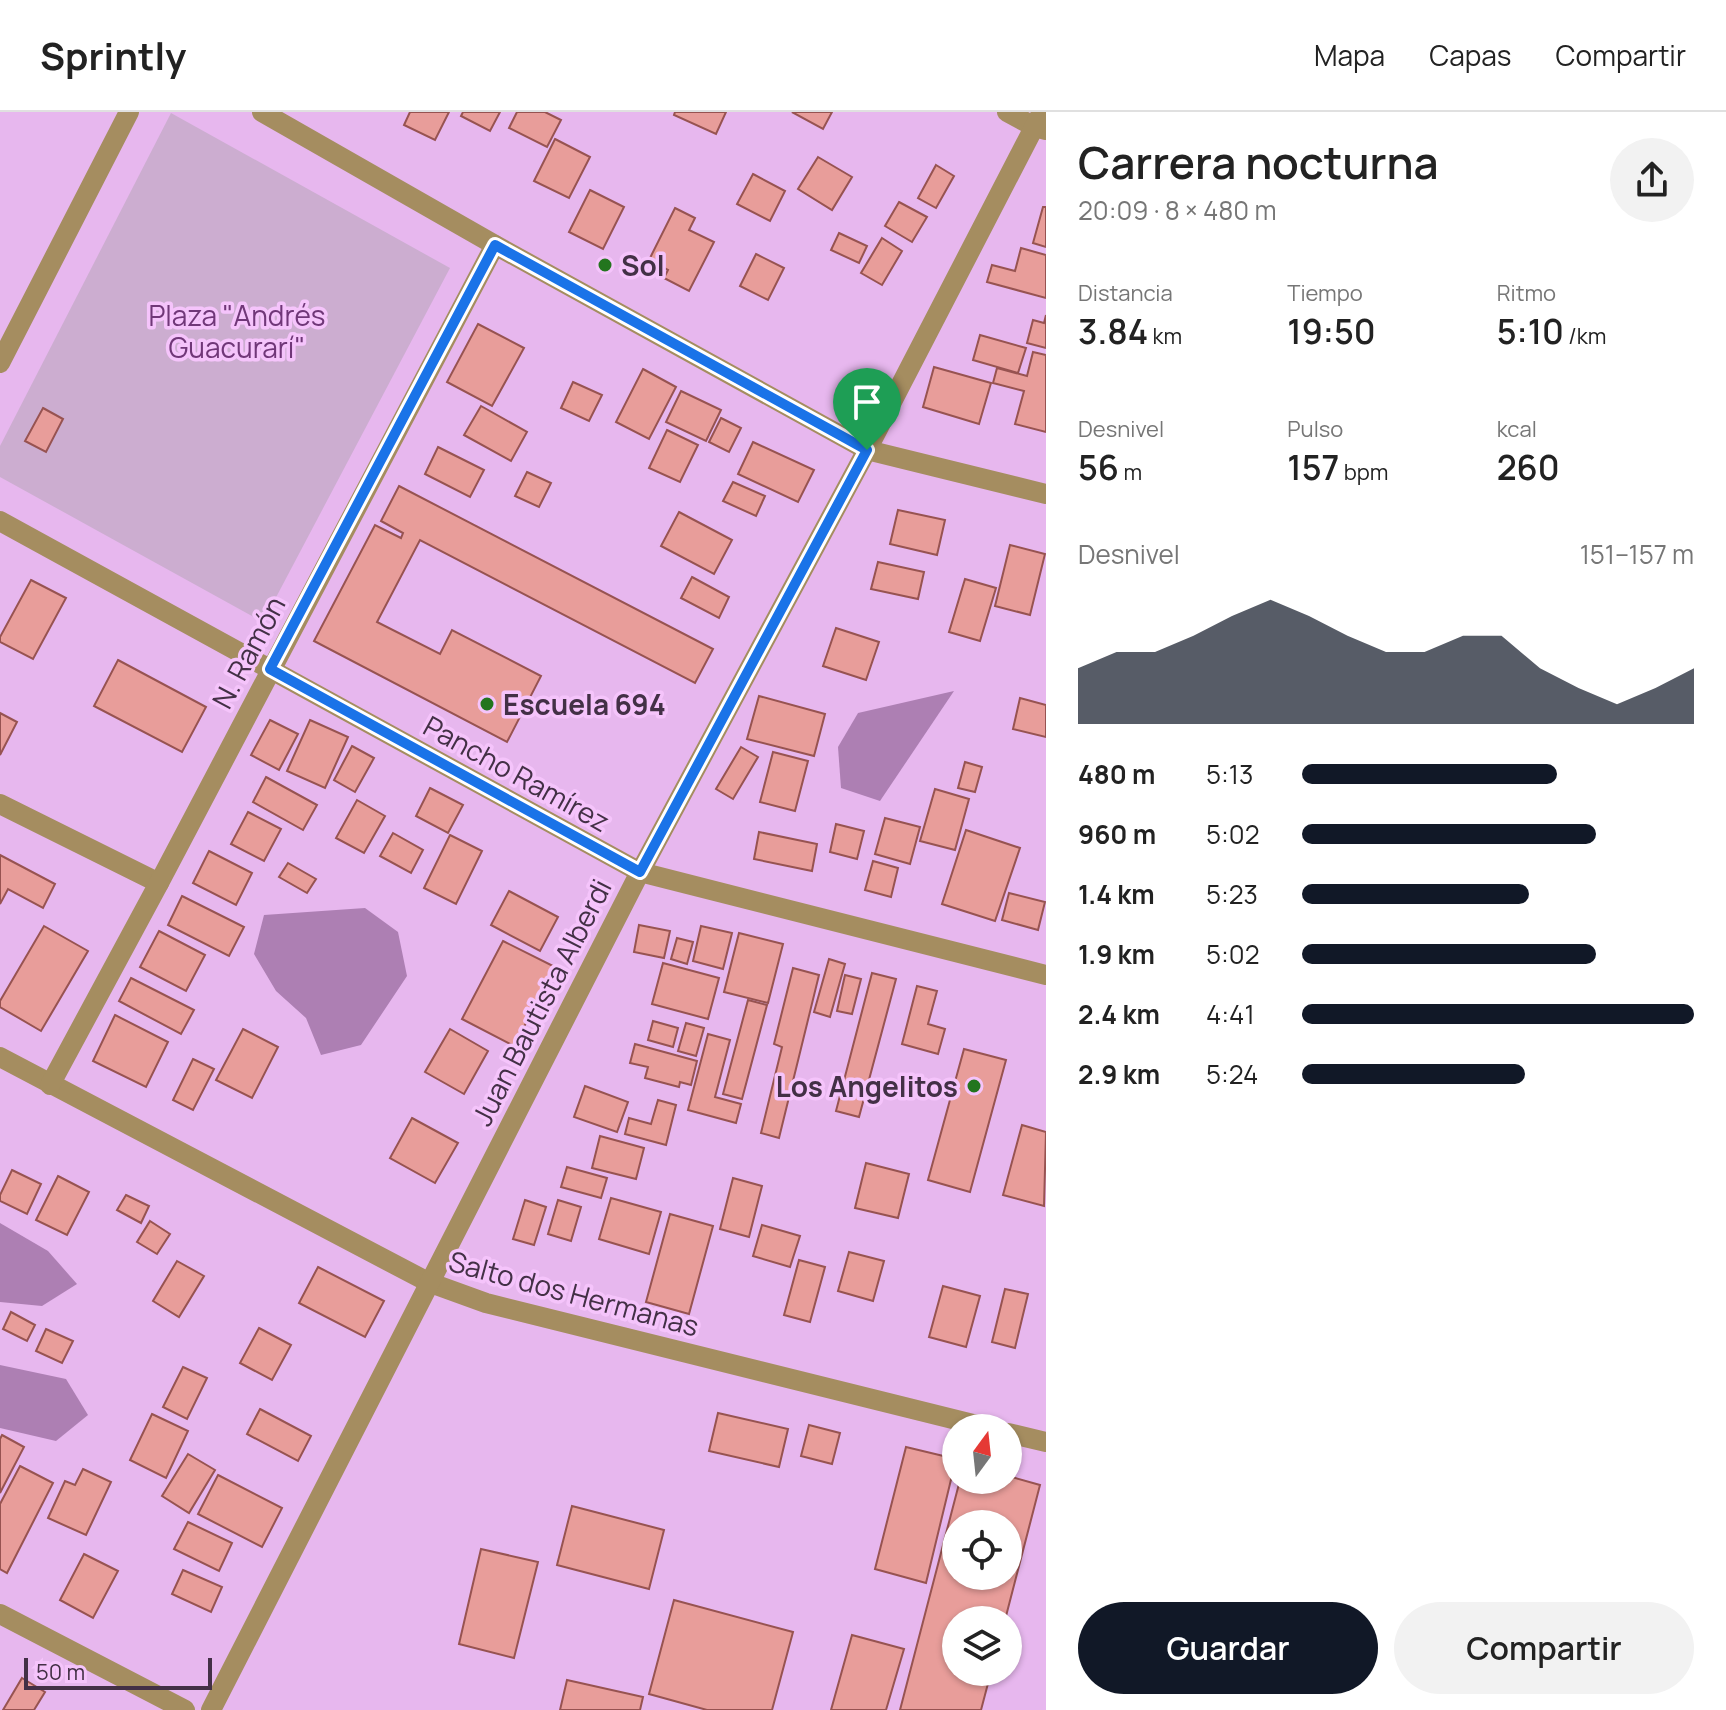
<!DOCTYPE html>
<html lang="es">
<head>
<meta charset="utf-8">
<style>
  :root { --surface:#fff; --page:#f2f2f2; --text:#222; --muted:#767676; --line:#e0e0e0; --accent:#111827 }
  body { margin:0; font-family:Manrope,sans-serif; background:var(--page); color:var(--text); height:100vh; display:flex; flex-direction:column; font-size:30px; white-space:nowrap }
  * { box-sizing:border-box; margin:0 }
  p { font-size:26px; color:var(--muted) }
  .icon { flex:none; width:44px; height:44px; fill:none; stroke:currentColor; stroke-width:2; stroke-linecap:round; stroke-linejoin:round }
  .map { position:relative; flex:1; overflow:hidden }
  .panel { display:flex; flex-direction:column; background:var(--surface); width:680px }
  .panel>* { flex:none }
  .needle { width:52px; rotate:15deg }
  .buttons { position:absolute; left:942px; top:1302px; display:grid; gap:16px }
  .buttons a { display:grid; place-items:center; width:80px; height:80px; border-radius:50%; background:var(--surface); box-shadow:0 2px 6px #0004; font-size:40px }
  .scale { position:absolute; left:24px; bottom:20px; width:188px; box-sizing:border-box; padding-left:8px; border:4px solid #433046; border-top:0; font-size:22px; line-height:28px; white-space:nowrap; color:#433046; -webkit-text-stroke:6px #f5c4fb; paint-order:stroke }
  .pin { position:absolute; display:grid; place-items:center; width:68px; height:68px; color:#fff; margin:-82px -34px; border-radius:50% 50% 50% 0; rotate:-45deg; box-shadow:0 0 8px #0007 }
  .pin .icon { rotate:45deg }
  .round { display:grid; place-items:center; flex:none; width:84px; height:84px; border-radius:42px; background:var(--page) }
  .head { display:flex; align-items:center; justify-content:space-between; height:136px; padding:0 32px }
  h1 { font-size:44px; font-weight:600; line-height:60px }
  .stats { display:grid; grid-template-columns:repeat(3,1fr); gap:12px; height:136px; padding:8px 32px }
  .stats div { display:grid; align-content:center }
  .stats b { font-size:34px; font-weight:600 }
  .stats small { font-size:22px; font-weight:400 }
  .stats p { font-size:22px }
  .chart { height:224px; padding:16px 32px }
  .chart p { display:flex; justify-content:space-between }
  .chart svg { width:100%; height:144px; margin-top:8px; fill:var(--accent); opacity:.7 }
  .cta { display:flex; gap:16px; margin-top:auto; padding:16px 32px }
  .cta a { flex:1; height:92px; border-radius:48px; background:var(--accent); color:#fff; font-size:32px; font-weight:600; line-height:92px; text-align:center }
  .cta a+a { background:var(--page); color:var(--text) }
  ul { padding:0 32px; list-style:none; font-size:26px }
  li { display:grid; grid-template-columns:128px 96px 1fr; align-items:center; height:60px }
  li i { height:20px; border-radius:10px; background:var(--accent) }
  header { display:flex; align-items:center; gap:48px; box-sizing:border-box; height:112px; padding:0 40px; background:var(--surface); border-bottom:2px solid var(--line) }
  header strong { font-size:38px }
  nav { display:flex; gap:44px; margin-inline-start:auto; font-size:28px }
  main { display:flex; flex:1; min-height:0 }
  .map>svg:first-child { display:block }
  .green { fill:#ccadd0 }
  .forest { fill:#ad7fb3 }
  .building { fill:#e89d9a; stroke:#975351; stroke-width:2; fill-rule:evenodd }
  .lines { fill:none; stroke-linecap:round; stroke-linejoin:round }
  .minor { stroke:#a58d60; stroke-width:20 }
  .route-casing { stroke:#fff; stroke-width:16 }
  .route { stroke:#1a73e8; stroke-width:10 }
  .poi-dot { fill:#23751e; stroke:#f5c4fb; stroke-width:3 }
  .labels { text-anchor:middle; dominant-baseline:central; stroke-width:7; stroke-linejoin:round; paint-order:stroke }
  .poi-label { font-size:28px; font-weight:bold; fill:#433046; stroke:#f5c4fb; text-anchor:start }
  .park-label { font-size:28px; fill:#703778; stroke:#f5c4fb }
  .street-label { font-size:28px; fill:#433046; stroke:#f5c4fb }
</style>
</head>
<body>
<header>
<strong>Sprintly</strong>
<nav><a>Mapa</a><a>Capas</a><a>Compartir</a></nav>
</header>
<main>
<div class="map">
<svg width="1046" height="1598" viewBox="0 0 1046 1598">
  <rect width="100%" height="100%" fill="#e7b7ee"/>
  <polygon class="green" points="171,1 450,156 263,510 0,365 0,334"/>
  <g class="forest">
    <polygon points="954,579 880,689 841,676 838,635 858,601"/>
    <polygon points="365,796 398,820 407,864 361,933 321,943 306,906 276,879 254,842 264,803"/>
    <polygon points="0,1111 48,1139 77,1172 42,1194 0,1190"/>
    <polygon points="0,1253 66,1267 88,1303 56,1329 0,1316"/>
  </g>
  <g class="building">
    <polygon points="410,0 449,0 435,28 404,13"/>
    <polygon points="463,0 500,0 490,19 461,4"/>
    <polygon points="517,0 545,0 561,8 547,35 509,16"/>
    <polygon points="675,0 726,0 716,22 674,3"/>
    <polygon points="792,0 832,0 823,17"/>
    <polygon points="555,27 590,45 569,86 534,69"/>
    <polygon points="818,45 852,65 832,98 798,77"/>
    <polygon points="936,53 954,64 936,96 918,86"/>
    <polygon points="753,62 785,79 770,109 737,92"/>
    <polygon points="590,78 624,95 603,137 569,120"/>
    <polygon points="899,90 927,105 912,130 885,114"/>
    <polygon points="1043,95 1046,95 1046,135 1033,131"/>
    <polygon points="675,96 695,106 689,118 714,130 689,179 664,166 668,158 649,148"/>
    <polygon points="839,121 867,134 859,151 831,138"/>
    <polygon points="882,126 902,139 882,173 861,161"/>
    <polygon points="1021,136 1046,143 1046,186 987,170 992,153 1015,159"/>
    <polygon points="756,142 784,156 768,188 740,174"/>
    <polygon points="1046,203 1046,236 1027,231 1033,208 1044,211"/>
    <polygon points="478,212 524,236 492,294 447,270"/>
    <polygon points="980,223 1026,236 1018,261 973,248"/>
    <polygon points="1033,240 1046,243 1046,320 1015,312 1024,279 993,271 997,256 1027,264"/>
    <polygon points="934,255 991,271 979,312 923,295"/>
    <polygon points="643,257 676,275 649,327 616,310"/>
    <polygon points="573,270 602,283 589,309 561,296"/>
    <polygon points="681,279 721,298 706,329 666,310"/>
    <polygon points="481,294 527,320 511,349 464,323"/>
    <polygon points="43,296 63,307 46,340 25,329"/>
    <polygon points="721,306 741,316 729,340 709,330"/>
    <polygon points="667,318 698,333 680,370 649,356"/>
    <polygon points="753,330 814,358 798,390 738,362"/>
    <polygon points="438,335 484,358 470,385 425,362"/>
    <polygon points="527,360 551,371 539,395 515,384"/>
    <polygon points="733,370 765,384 756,404 723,389"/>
    <polygon points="399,374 713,537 695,571 420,428 377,510 440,542 452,518 541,564 507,630 314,529 375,413 401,426 403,421 381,409"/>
    <polygon points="898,398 945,408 937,443 890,432"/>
    <polygon points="679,400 732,428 714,462 661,434"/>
    <polygon points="1010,433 1045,442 1030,503 995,494"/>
    <polygon points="878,450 924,460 918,487 871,477"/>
    <polygon points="692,465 729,485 719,506 681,486"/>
    <polygon points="965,467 996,476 980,529 949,520"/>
    <polygon points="31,468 66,486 33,547 0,530 0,525"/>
    <polygon points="836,516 879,530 866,568 823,554"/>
    <polygon points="118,548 206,595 182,640 94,594"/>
    <polygon points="759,584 825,602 814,644 747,627"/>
    <polygon points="1020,586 1046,593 1046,625 1013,617"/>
    <polygon points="0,601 17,610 0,643"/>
    <polygon points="270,608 298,622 279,658 251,643"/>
    <polygon points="310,608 348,625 325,676 287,659"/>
    <polygon points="352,634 374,646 355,680 334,668"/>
    <polygon points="741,635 758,645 733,687 716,677"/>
    <polygon points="773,640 808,649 795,699 760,690"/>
    <polygon points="965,650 982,655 975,680 958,676"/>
    <polygon points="266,665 317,693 303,718 253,690"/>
    <polygon points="430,676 463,693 448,721 416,704"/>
    <polygon points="935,677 969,687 955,738 920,729"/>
    <polygon points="357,688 385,704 364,741 336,726"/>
    <polygon points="248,700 281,717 264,749 231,732"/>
    <polygon points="885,706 920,715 910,752 875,742"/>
    <polygon points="836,712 864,719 857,747 830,740"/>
    <polygon points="966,718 1020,736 995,809 942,792"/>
    <polygon points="759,720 817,732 812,759 754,747"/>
    <polygon points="393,721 423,738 411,761 380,744"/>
    <polygon points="450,723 482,739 456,792 424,776"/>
    <polygon points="209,739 252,761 236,793 193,771"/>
    <polygon points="0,743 55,772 43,796 8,777 0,792"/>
    <polygon points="873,749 898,756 891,785 865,778"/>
    <polygon points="288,751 316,767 307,781 279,765"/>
    <polygon points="509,779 558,805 540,839 491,813"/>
    <polygon points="1009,781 1045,790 1038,818 1002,808"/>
    <polygon points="182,784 244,815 229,844 168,813"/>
    <polygon points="639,813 670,819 664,846 634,840"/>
    <polygon points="44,814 88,839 41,919 0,895 0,889"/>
    <polygon points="701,814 732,821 723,857 693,849"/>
    <polygon points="159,819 205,843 186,879 140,855"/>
    <polygon points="739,821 783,832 768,891 724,880"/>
    <polygon points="677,826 693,830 687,852 671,847"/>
    <polygon points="503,829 555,855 514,934 462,907"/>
    <polygon points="829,847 845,852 830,905 814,900"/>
    <polygon points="663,851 719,866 708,907 652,892"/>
    <polygon points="793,856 819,863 779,1026 761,1021 782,935 774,932"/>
    <polygon points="872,861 896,867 859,1005 836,999"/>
    <polygon points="845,863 861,867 852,902 837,899"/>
    <polygon points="131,866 194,898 181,922 119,889"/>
    <polygon points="917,874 937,879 928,912 945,917 938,942 902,932"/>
    <polygon points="748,888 767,893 742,987 723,982"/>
    <polygon points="115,903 168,930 146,975 93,949"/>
    <polygon points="653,909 678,916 673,935 648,928"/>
    <polygon points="686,911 704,916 696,944 678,939"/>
    <polygon points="243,917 278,935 252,986 216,968"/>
    <polygon points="450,917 488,939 464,982 425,960"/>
    <polygon points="708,922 730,928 715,985 741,992 736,1011 688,998"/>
    <polygon points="635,932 697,949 691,973 680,970 679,975 645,966 648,955 630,951"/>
    <polygon points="964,937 1006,948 970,1080 928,1068"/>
    <polygon points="193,947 214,957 193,998 173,988"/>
    <polygon points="585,974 628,990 617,1020 574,1005"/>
    <polygon points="658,988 676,993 666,1033 625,1022 629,1006 651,1012"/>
    <polygon points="412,1006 458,1031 435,1071 390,1046"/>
    <polygon points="1022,1013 1046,1020 1044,1094 1003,1083"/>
    <polygon points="600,1024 644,1036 636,1067 592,1056"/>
    <polygon points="866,1051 909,1062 898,1106 855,1096"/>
    <polygon points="567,1055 607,1066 601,1086 561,1075"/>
    <polygon points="12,1058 41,1072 27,1102 0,1089 0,1083"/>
    <polygon points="58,1064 89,1080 67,1123 36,1108"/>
    <polygon points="733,1066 762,1074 749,1125 720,1117"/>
    <polygon points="126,1083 149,1094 141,1111 117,1098"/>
    <polygon points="611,1086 661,1100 649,1142 599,1127"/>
    <polygon points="525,1088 546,1095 534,1133 513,1127"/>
    <polygon points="558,1088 581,1095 571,1129 548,1122"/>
    <polygon points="670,1102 713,1114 689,1202 646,1190"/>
    <polygon points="150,1109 170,1122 157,1142 137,1130"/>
    <polygon points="762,1113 800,1124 790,1155 753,1144"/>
    <polygon points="849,1140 884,1149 873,1189 838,1179"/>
    <polygon points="799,1148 825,1155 810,1210 784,1203"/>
    <polygon points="177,1149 204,1164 179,1205 153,1189"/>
    <polygon points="318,1155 384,1189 365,1225 299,1191"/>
    <polygon points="943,1174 980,1184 966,1235 929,1225"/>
    <polygon points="1005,1177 1028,1182 1015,1236 992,1230"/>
    <polygon points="11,1200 35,1213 27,1229 3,1217"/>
    <polygon points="259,1216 291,1233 272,1268 240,1251"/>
    <polygon points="46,1217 73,1229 62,1251 36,1239"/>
    <polygon points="183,1255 207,1266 187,1307 163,1295"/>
    <polygon points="260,1297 311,1324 298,1349 247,1322"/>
    <polygon points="718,1301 788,1317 779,1355 709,1339"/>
    <polygon points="152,1302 188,1319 166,1366 130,1348"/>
    <polygon points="809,1313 840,1321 832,1352 801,1344"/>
    <polygon points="2,1323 24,1335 0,1381 0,1327"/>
    <polygon points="906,1335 956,1347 926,1471 875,1457"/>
    <polygon points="188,1342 215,1358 189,1401 162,1384"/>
    <polygon points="20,1354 53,1371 7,1461 0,1457 0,1392"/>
    <polygon points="83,1357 111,1370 86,1423 48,1406 65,1369 75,1373"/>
    <polygon points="218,1363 282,1396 262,1435 198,1402"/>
    <path d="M1008 1364 1040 1373 1005 1508H956V1560H991L981 1598H900L960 1368H1008ZM956 1412H1008V1464H956Z"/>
    <polygon points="572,1394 664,1418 649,1477 557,1453"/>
    <polygon points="188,1410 232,1431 219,1459 174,1437"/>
    <polygon points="481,1437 538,1450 514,1546 459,1532"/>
    <polygon points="84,1442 118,1459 93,1506 60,1488"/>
    <polygon points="183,1458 222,1475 211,1500 172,1482"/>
    <polygon points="674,1488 793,1520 772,1598 707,1598 649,1582"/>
    <polygon points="852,1523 904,1537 886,1598 831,1598"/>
    <polygon points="22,1566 45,1580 34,1598 3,1598"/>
    <polygon points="567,1568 643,1585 640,1598 560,1598"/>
  </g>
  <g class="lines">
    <g class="minor">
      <polyline points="262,0 495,133 867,338 1046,382"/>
      <polyline points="1007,0 1035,15 1046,18"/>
      <polyline points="0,251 129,0"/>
      <polyline points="0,409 640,760 1046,863"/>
      <polyline points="0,692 159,771"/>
      <polyline points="0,945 428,1170 486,1191 989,1316"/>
      <polyline points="50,973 159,771 495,133"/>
      <polyline points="1008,1321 1046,1330"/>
      <polyline points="0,1502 185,1598"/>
      <polyline points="211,1598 640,760 867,338 1042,0"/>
    </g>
  </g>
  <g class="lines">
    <defs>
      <polygon id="route" points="495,133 867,338 640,760 270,557"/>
    </defs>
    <use href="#route" class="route-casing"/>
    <use href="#route" class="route"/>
  </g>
  <g class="poi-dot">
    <circle cx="605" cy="153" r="8"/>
    <circle cx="487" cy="592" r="8"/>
    <circle cx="974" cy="974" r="8"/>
  </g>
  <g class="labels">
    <g class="poi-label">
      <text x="621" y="153">Sol</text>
      <text x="503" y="592">Escuela 694</text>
      <text x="958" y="974" text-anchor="end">Los Angelitos</text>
    </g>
    <g class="park-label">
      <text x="237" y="203">Plaza "Andrés<tspan x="237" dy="32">Guacurarí"</tspan></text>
    </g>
    <g class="street-label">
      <text transform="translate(248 540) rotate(-62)">N. Ramón</text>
      <text transform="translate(517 661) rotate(29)">Pancho Ramírez</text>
      <text transform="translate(541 890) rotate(-63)">Juan Bautista Alberdi</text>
      <text transform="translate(574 1181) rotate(15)">Salto dos Hermanas</text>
    </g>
  </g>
</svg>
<div class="buttons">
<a><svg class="needle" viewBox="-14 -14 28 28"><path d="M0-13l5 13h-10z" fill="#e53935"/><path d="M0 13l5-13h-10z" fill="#767676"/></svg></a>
<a><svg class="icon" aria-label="locate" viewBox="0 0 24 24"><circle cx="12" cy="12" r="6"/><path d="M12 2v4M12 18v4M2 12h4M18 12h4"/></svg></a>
<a><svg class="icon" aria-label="layers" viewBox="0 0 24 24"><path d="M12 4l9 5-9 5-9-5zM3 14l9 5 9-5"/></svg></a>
</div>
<div class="scale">50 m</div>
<div class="pin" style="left:867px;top:338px;background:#1e9e55"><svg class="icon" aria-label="arrive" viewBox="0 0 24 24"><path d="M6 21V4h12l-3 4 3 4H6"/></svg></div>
</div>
<section class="panel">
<div class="head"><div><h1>Carrera nocturna</h1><p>20:09 · 8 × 480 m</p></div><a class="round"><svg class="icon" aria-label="share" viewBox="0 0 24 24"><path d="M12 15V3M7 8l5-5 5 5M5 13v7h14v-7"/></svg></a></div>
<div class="stats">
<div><p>Distancia</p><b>3.84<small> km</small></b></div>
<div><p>Tiempo</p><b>19:50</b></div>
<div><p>Ritmo</p><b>5:10<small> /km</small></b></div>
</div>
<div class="stats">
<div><p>Desnivel</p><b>56<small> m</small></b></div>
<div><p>Pulso</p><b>157<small> bpm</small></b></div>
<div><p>kcal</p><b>260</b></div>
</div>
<div class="chart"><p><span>Desnivel</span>151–157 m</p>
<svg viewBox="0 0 160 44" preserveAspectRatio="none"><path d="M0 44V27L10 22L20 22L30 17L40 11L50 6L60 11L70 17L80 22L90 22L100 17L110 17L120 27L130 33L140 38L150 33L160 27V44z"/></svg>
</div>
<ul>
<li><b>480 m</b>5:13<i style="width:65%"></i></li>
<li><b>960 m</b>5:02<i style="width:75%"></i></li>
<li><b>1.4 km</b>5:23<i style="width:58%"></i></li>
<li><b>1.9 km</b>5:02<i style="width:75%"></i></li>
<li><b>2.4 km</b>4:41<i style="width:100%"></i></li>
<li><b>2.9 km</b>5:24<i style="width:57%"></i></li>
</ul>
<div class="cta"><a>Guardar</a><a>Compartir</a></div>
</section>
</main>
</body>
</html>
